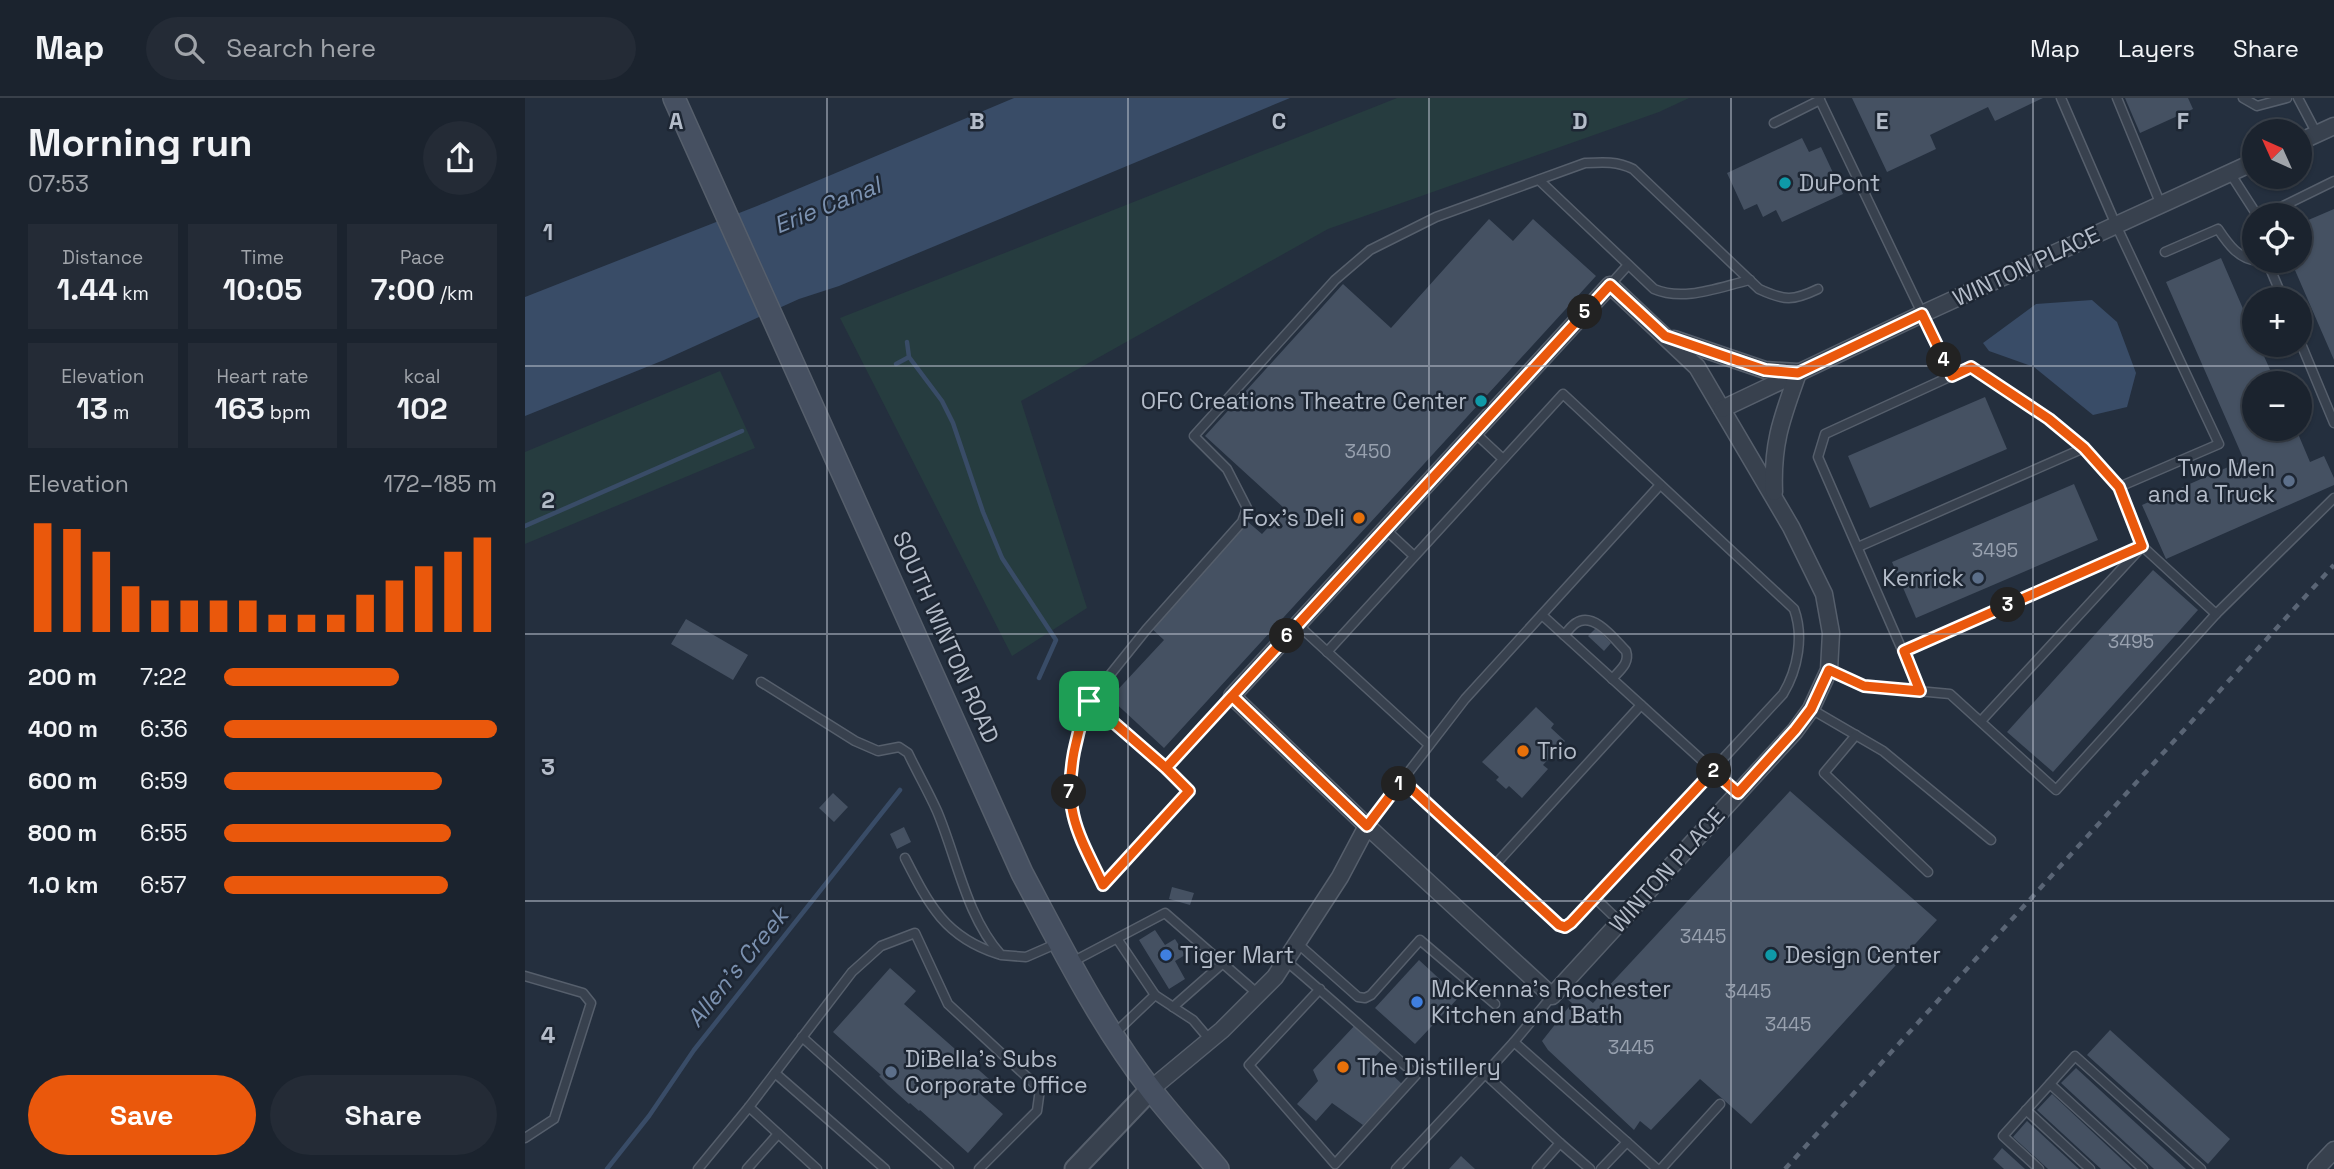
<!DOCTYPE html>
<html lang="en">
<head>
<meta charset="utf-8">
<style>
  :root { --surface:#1b232e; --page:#242b36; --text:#f1f3f6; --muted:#a0a4aa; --line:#39404a; --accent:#ea580c }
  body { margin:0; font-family:"Space Grotesk",sans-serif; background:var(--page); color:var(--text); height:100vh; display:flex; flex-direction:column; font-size:26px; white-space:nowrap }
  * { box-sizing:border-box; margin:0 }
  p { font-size:23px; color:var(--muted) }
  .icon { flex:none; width:38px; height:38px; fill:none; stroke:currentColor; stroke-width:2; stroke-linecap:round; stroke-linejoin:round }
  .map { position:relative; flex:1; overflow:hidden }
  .panel { display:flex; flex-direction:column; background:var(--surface); width:525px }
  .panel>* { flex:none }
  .needle { width:46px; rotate:315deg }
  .controls { position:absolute; left:1717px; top:21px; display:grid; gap:14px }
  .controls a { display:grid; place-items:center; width:70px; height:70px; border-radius:50%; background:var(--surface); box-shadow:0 2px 5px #0004,0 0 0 2px var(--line); font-size:35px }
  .pin { position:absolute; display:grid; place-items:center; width:60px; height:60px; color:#fff; margin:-30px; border-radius:14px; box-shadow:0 4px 10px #0006 }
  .km { position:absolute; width:35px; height:35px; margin:-18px; border-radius:50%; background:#222; color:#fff; font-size:19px; line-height:35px; text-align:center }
  .round { display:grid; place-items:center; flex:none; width:74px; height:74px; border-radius:37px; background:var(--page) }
  .head { display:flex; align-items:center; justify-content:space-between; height:119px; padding:0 28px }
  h1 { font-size:38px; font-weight:600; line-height:52px }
  .figures { display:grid; grid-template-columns:repeat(3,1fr); gap:10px; height:119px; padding:7px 28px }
  .figures div { display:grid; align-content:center; border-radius:0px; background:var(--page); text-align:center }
  .figures b { font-size:30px; font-weight:600 }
  .figures small { font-size:19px; font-weight:400 }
  .figures p { font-size:19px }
  .chart { height:196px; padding:14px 28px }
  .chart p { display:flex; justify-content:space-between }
  .chart svg { width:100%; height:126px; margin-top:7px; stroke:var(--accent); stroke-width:6 }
  .primary-button { display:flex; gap:14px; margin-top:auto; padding:14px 28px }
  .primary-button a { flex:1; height:80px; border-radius:42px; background:var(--accent); color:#fff; font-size:28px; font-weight:600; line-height:80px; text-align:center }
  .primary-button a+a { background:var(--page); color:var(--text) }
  ul { padding:0 28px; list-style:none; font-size:23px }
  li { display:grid; grid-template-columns:112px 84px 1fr; align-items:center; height:52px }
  li i { height:18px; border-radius:9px; background:var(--accent) }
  header { display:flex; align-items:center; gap:42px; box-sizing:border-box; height:98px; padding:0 35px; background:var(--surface); border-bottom:2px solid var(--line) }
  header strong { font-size:33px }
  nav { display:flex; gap:38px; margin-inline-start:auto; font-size:24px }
  .search { width:490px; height:63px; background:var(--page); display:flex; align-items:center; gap:18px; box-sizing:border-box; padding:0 24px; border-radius:38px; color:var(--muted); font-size:26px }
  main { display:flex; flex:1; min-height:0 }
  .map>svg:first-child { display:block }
  .green { fill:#263c3f }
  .water { fill:#394c67 }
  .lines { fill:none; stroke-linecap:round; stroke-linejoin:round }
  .stream { stroke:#394c67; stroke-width:4.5 }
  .building { fill:#455162 }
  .service-casing { stroke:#565f6c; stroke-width:11 }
  .minor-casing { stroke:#565f6c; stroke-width:19 }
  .tertiary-casing { stroke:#565f6c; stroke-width:23 }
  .secondary-casing { stroke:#565f6c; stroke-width:24 }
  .service { stroke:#38414e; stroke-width:8 }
  .minor { stroke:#38414e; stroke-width:16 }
  .tertiary { stroke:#38414e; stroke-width:19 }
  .secondary { stroke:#465061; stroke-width:21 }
  .rail { stroke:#5a6575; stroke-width:4.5; stroke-dasharray:7 7; stroke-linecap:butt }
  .route-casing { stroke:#fff; stroke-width:14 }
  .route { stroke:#ea580c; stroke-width:9 }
  .grid { fill:none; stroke:#b4bcc9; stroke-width:2; stroke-opacity:0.55 }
  .culture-dot { fill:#0f9aa8; stroke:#1d2633; stroke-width:2.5 }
  .service-dot { fill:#5c6f8a; stroke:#1d2633; stroke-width:2.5 }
  .food-dot { fill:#e8710a; stroke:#1d2633; stroke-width:2.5 }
  .shop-dot { fill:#3f7fe0; stroke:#1d2633; stroke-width:2.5 }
  .labels { text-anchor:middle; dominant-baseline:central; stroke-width:5; stroke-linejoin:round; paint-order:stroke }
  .number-label { font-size:19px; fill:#98a1af }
  .poi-label { font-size:23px; fill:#b4bcc9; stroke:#1d2633; text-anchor:start }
  .street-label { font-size:23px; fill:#b4bcc9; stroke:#1d2633 }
  .water-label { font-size:24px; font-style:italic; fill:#7c92b1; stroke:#1d2633 }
  .grid-label { font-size:23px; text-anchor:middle; font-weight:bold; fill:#b4bcc9; stroke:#1d2633; stroke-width:5; stroke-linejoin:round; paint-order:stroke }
</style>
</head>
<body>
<header>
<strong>Map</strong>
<div class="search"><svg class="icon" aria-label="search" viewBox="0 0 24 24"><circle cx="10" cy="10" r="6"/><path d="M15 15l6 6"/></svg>Search here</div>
<nav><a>Map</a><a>Layers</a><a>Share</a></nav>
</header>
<main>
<section class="panel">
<div class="head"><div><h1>Morning run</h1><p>07:53</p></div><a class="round"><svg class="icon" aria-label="share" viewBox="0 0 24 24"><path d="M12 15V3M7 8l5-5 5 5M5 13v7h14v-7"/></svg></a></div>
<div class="figures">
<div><p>Distance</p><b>1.44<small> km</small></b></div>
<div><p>Time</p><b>10:05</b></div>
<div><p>Pace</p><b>7:00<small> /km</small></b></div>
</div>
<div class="figures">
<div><p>Elevation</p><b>13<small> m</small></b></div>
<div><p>Heart rate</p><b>163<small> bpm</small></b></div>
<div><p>kcal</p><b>102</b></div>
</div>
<div class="chart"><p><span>Elevation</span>172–185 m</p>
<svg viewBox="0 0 160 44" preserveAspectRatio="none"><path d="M5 44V6M15 44V8M25 44V16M35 44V28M45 44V33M55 44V33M65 44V33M75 44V33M85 44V38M95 44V38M105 44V38M115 44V31M125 44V26M135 44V21M145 44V16M155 44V11"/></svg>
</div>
<ul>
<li><b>200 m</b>7:22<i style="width:64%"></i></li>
<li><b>400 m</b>6:36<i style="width:100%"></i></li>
<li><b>600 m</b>6:59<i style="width:80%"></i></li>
<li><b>800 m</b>6:55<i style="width:83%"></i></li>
<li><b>1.0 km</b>6:57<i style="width:82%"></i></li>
</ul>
<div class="primary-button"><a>Save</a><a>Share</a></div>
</section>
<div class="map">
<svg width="1809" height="1071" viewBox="0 0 1809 1071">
  <rect width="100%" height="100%" fill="#242f3e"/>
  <g class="green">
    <polygon points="872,0 1164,0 1134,14 803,131 496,303 562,510 487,558 315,220"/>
    <polygon points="195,273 230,350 0,446 0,354"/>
  </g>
  <g class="water">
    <polygon points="489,0 765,0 314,188 274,201 139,262 0,318 0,199 232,108"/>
    <polygon points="1567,202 1592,224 1611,275 1602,309 1568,317 1509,269 1464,253 1458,245 1511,206"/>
  </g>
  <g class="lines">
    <g class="stream">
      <polyline points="382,244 384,259 417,303 428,325 458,414 477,460 531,542 514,580"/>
      <polyline points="371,266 384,259"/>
      <polyline points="0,428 217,333"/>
      <polyline points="82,1071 124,1018 169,952 375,692"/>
    </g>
  </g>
  <g class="building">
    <polygon points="1327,0 1518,0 1470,23 1463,9 1405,37 1411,51 1362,74"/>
    <polygon points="1600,0 1663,0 1668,11 1615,35"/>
    <polygon points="1277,40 1284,54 1296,49 1318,96 1257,124 1251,112 1238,119 1232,106 1219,112 1202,75"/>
    <polygon points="1809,111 1809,262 1766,163 1774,163 1774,126"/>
    <polygon points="964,121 988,143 1008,121 1071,178 639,650 585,600 639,542 626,530 723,424 737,436 760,411 680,338 818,186 866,230"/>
    <polygon points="1696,160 1729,236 1729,247 1734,247 1751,285 1729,285 1729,331 1771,331 1785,364 1799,358 1809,380 1809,387 1641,461 1617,407 1719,362 1641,184"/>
    <polygon points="1460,299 1482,351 1345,410 1323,358"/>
    <polygon points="1549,386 1573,442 1391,520 1367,464"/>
    <polygon points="1628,472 1673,512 1528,674 1482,634"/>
    <polygon points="161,521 223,557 208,582 146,546"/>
    <polygon points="1071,530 1086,545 1079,553 1063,538"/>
    <polygon points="1011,609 1029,626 1026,630 1040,643 1018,667 1023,671 997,700 984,688 981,691 971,682 974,679 957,664"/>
    <polygon points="1265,693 1412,822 1226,1026 1175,981 1126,1032 1115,1023 1109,1032 1023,952 1017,943 1047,905 1042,901 1051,892 1068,905"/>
    <polygon points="308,695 323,709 309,724 294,710"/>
    <polygon points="379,729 386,744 372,751 365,736"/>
    <polygon points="647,789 669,795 665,807 644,801"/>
    <polygon points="630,832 640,847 650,841 660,857 650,863 660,881 644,891 614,842"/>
    <polygon points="894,862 934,899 890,946 850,910"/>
    <polygon points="365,870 391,893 379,906 464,981 453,994 478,1016 443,1055 395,1012 394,1013 385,1005 384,1006 363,987 354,978 356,977 308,934"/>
    <polygon points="832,925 858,950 849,960 877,986 838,1027 807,1005 791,1023 772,1006 793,983 788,972"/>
    <polygon points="1585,932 1705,1041 1683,1066 1562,957"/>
    <polygon points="1551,970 1661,1071 1629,1071 1536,985"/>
    <polygon points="1527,996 1607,1071 1576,1071 1512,1012"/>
    <polygon points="1502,1023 1554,1071 1523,1071 1488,1039"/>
    <polygon points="1477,1050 1500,1071 1479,1071 1468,1061"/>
    <polygon points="936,1058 950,1071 924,1071"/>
  </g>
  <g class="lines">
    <defs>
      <g id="service">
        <polyline points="1294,0 1427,278"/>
        <polyline points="1536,0 1591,127 1694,346 1594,389"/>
        <polyline points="1592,0 1636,107"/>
        <polyline points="1718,0 1732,8 1762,0"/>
        <polyline points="1773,0 1792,36"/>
        <polyline points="1249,25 1295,2"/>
        <polyline points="1705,75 1732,117"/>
        <path d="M1014 82 1129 191C1159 204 1194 189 1225 182"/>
        <polyline points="1750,112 1809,83"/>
        <path d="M1640 154 1693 131C1703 146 1714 162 1734 163"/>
        <polyline points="1742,163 1758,201"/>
        <polyline points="1085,187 1103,167"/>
        <polyline points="1774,241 1809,325"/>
        <polyline points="949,334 978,361"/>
        <polyline points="860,431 889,458"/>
        <polyline points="1333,449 1559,350"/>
        <polyline points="1017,517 1213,695"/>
        <polyline points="773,527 904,647"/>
        <path d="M1039 537C1043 533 1047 527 1051 525 1069 513 1090 542 1101 553 1105 565 1095 572 1087 581"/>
        <polyline points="1379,553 1617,448"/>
        <path d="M802 554 1038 296 1269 511C1279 538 1273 571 1258 596L1046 825 1040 829 1034 827 877 682"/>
        <polyline points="1304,572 1339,588 1425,596 1531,692 1691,516 1809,400"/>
        <path d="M236 584 330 643 353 653 374 649 383 655C392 674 403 693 412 713 432 760 441 818 476 857L501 859 533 845"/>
        <polyline points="1395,593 1293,359 1300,336 1446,269 1524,321 1559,350 1594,389 1617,448 1691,516"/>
        <path d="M564 603 664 693 578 787 552 732 546 710 544 683 556 620 564 603 621 532 717 424 722 410 702 371 669 338 810 182 845 152 911 119 1060 65C1078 64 1092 63 1108 71L1234 191C1260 203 1268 203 1293 191"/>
        <polyline points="1286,611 1358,653 1466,742"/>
        <polyline points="1456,623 1613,453"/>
        <polyline points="1331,637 1299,675 1403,774"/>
        <polyline points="641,670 707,598"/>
        <polyline points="842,728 940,601 1135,387"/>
        <path d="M380 760C404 807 420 839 473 856"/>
        <polyline points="969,768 1116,607"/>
        <polyline points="1070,800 1095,824"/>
        <polyline points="593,842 630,897 668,922 685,942"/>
        <polyline points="772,845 833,899 840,900 846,897 895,842 970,906"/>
        <path d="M761 863C805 900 848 939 891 977L810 1066 724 967 795 891"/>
        <polyline points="547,864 640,815 733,896"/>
        <polyline points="0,878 58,895 66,905 29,1021 0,1040"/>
        <polyline points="1027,898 989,944 1102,1044 1076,1071"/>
        <polyline points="648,909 698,865"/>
        <polyline points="589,936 630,897"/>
        <polyline points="277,939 424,1071"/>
        <polyline points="989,944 960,976 1035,1045 1012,1071"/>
        <polyline points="250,975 360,1071"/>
        <polyline points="1525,986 1618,1071"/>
        <polyline points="224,1009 292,1071"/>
        <polyline points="1501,1012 1565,1071"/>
        <polyline points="1102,1044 1132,1071"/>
        <polyline points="1035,1045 1065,1071"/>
        <polyline points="173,1071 224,1009 327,874 356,848 390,835 423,906 515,991 512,1013 454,1071"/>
        <polyline points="222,1071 253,1036"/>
        <polyline points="871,1071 960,976"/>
        <polyline points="1136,1071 1195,1006"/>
        <polyline points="1514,1071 1478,1038 1550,958 1676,1071"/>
      </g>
      <g id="minor">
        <polyline points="1774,44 1809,28"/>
        <polygon points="1085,187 1172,269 1266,429 1299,496 1306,535 1304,572 1286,611 1270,633 1027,898 842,728 707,598"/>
        <polyline points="1149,241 1240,272 1272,274"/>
        <polyline points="1197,311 1397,216 1729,64"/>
        <path d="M1249 394C1247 344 1257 320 1273 275"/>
        <polyline points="626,991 697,932 750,879 815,779 842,728"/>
        <polyline points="1791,1071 1809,1052"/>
      </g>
      <polyline id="tertiary" points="550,1071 626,991"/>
      <path id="secondary" d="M149 0 497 775C537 850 575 926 627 993 648 1020 671 1045 693 1071"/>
    </defs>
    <use href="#service" class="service-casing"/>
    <use href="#minor" class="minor-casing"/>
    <use href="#tertiary" class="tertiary-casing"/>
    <use href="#secondary" class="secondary-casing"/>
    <use href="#service" class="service"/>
    <use href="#minor" class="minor"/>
    <use href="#tertiary" class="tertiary"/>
    <use href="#secondary" class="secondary"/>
    <polyline class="rail" points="1260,1071 1809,467"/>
  </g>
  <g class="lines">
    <defs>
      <path id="route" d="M564 603 641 670 707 598 842 728 877 682 1034 827 1040 829 1046 825 1188 673 1213 695 1270 632 1286 611 1304 572 1339 588 1395 593 1379 553 1617 448 1594 389 1559 350 1524 321 1446 269 1427 278 1397 216 1273 275 1240 272 1140 238 1085 187 641 670 664 693 578 787C553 735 538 714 549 654 553 636 556 620 564 603"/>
    </defs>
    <use href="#route" class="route-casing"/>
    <use href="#route" class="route"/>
  </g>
  <path class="grid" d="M302 0V1071M603 0V1071M904 0V1071M1206 0V1071M1508 0V1071M0 268H1809M0 536H1809M0 803H1809"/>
  <g class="culture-dot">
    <circle cx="1260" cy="85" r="7"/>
    <circle cx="956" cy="303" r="7"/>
    <circle cx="1246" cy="857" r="7"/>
  </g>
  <g class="service-dot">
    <circle cx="1764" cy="383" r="7"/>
    <circle cx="1453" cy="480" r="7"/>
    <circle cx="366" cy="974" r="7"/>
  </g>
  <g class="food-dot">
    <circle cx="834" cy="420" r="7"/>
    <circle cx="998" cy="653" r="7"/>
    <circle cx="818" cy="969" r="7"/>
  </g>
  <g class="shop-dot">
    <circle cx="641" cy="857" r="7"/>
    <circle cx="892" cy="904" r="7"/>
  </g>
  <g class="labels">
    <g class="number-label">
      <text x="843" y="353">3450</text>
      <text x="1470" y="452">3495</text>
      <text x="1606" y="543">3495</text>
      <text x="1178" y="838">3445</text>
      <text x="1223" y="893">3445</text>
      <text x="1263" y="926">3445</text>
      <text x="1106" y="949">3445</text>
    </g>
    <g class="poi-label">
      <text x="1274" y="85">DuPont</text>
      <text x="942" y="303" text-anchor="end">OFC Creations Theatre Center</text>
      <text x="1750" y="370" text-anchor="end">Two Men<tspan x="1750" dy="26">and a Truck</tspan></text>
      <text x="820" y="420" text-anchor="end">Fox's Deli</text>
      <text x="1439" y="480" text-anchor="end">Kenrick</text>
      <text x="1012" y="653">Trio</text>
      <text x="655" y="857">Tiger Mart</text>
      <text x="1260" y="857">Design Center</text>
      <text x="906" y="891">McKenna's Rochester<tspan x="906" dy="26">Kitchen and Bath</tspan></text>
      <text x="380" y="961">DiBella's Subs<tspan x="380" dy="26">Corporate Office</tspan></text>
      <text x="832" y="969">The Distillery</text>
    </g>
    <g class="street-label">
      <text transform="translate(1501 168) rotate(-25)">WINTON PLACE</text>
      <text transform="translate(421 539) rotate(66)">SOUTH WINTON ROAD</text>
      <text transform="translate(1142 772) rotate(-48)">WINTON PLACE</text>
    </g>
    <g class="water-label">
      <text transform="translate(302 107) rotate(-22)">Erie Canal</text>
      <text transform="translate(212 869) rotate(-51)">Allen's Creek</text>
    </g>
  </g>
  <g class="grid-label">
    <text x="151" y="31">A</text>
    <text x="452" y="31">B</text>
    <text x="754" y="31">C</text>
    <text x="1055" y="31">D</text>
    <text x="1357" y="31">E</text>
    <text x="1658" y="31">F</text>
    <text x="23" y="142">1</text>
    <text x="23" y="410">2</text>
    <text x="23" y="677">3</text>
    <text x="23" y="945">4</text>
  </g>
</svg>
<div class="controls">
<a><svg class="needle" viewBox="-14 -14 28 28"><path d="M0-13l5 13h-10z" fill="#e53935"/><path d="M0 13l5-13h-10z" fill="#a0a4aa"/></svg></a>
<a><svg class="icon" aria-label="locate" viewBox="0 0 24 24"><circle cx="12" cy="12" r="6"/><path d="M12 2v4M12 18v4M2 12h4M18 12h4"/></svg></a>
<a>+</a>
<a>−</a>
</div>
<div class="pin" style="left:564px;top:603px;background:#1e9e55"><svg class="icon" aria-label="arrive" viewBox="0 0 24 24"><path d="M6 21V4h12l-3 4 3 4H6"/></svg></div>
<b class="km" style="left:874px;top:686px">1</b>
<b class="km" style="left:1189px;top:673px">2</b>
<b class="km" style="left:1483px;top:507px">3</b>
<b class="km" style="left:1419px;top:262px">4</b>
<b class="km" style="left:1060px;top:214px">5</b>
<b class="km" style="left:762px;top:538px">6</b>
<b class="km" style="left:544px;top:694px">7</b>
</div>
</main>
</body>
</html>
